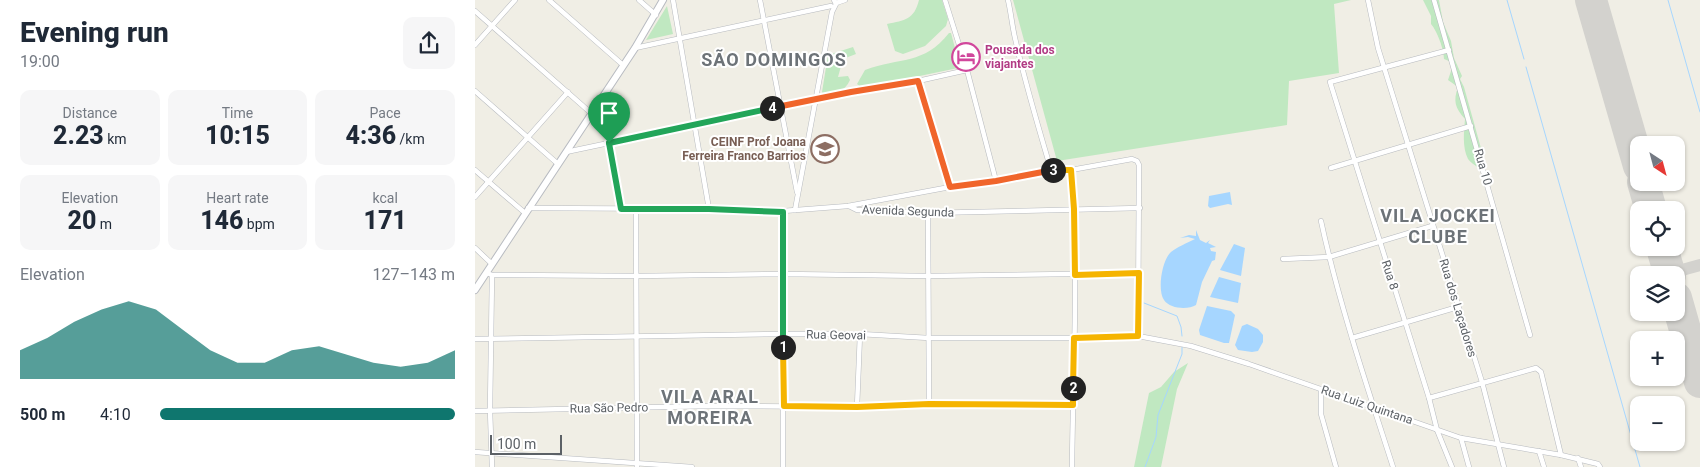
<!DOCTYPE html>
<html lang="en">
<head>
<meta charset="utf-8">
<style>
  :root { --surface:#fff; --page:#f6f6f7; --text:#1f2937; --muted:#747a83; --accent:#0f766e }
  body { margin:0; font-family:Roboto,sans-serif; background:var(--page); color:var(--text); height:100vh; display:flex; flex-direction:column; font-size:19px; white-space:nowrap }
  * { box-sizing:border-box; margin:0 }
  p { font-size:16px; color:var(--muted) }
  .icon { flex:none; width:28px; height:28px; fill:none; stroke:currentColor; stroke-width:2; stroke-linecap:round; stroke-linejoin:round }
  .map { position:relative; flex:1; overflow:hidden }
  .panel { display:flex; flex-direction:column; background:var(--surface); width:475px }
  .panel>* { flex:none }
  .needle { width:32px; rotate:144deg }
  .tools { position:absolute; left:1155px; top:136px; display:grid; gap:10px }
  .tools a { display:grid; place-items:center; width:55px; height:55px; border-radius:10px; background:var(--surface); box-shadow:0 1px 4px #0004; font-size:25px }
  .scale { position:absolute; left:15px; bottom:12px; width:72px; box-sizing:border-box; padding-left:5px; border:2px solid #5c6166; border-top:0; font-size:14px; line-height:18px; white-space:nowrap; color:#5c6166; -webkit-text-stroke:4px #fff; paint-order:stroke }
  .pin { position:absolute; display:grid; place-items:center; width:42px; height:42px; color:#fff; margin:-51px -21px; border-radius:50% 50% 50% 0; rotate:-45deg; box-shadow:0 0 5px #0007 }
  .pin .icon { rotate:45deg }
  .km { position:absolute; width:25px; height:25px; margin:-12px; border-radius:50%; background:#222; color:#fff; font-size:14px; line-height:25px; text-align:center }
  .round { display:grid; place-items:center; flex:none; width:52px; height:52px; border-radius:10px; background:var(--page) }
  .headline { display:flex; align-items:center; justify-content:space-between; height:85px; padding:0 20px }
  h1 { font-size:28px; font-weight:800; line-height:38px }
  .metrics { display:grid; grid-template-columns:repeat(3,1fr); gap:8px; height:85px; padding:5px 20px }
  .metrics div { display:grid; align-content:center; border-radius:10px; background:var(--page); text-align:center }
  .metrics b { font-size:25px; font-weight:800 }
  .metrics small { font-size:14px; font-weight:400 }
  .metrics p { font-size:14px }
  .chart { height:140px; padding:10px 20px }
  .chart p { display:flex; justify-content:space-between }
  .chart svg { width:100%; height:90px; margin-top:5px; fill:var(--accent); opacity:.7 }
  ul { padding:0 20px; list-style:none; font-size:16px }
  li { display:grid; grid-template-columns:80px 60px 1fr; align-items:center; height:38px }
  li i { height:12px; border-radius:6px; background:var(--accent) }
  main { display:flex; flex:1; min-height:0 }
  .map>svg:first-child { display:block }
  .green { fill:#c0e8c1 }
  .water { fill:#a6d6ff }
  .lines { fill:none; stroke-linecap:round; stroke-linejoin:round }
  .stream { stroke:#a6d6ff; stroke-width:1 }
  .taxiway { stroke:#d3d2ce; stroke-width:12 }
  .runway { stroke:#d3d2ce; stroke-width:32 }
  .street-casing { stroke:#b7babf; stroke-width:5.5 }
  .secondary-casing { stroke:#b8bbc1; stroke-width:8 }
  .street { stroke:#fff; stroke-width:4.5 }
  .secondary { stroke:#fff; stroke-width:6 }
  .split-1-casing { stroke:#fff; stroke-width:10 }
  .split-2-casing { stroke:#fff; stroke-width:10 }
  .split-3-casing { stroke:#fff; stroke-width:10 }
  .split-4-casing { stroke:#fff; stroke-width:10 }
  .split-5-casing { stroke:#fff; stroke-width:10 }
  .split-1 { stroke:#22a559; stroke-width:6 }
  .split-2 { stroke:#f5b400; stroke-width:6 }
  .split-3 { stroke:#f5b400; stroke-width:6 }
  .split-4 { stroke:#f0652b; stroke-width:6 }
  .split-5 { stroke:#22a559; stroke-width:6 }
  .labels { text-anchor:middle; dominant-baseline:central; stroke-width:4; stroke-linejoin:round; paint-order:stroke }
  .hotel-label { font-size:12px; font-weight:bold; fill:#b23c85; stroke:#fff; text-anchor:start }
  .education-label { font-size:12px; font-weight:bold; fill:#785e54; stroke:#fff; text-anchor:end }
  .street-label { font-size:12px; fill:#5c6166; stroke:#fff }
  .district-label { font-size:18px; font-weight:bold; letter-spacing:1px; fill:#6d7378; stroke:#fff }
</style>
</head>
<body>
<main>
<section class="panel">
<div class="headline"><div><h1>Evening run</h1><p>19:00</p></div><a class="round"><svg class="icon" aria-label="share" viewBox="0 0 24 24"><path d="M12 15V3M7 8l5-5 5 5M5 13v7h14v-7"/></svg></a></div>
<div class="metrics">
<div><p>Distance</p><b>2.23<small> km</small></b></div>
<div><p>Time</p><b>10:15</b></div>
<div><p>Pace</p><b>4:36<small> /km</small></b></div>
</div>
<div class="metrics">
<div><p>Elevation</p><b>20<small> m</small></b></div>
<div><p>Heart rate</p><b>146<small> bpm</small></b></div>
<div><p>kcal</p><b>171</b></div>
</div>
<div class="chart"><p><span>Elevation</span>127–143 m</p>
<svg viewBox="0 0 160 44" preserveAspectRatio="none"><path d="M0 44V30L10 24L20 16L30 10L40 6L50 10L60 20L70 30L80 36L90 36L100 30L110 28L120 32L130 36L140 38L150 36L160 30V44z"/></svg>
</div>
<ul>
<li><b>500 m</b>4:10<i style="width:100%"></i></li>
</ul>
</section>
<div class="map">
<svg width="1225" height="467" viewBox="0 0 1225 467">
  <rect width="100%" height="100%" fill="#f0eee5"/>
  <g class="green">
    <path d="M444 0H467L473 19 471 26 450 46 428 54 420 51 412 24C430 20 439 20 444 0Z"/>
    <polygon points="538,0 876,0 859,4 864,73 814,81 812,125 582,161"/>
    <path d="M948 0H964L968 22 976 41 979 58 987 76 985 79 989 87 1009 159 1002 167C1000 165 995 162 993 159 987 147 989 131 990 119 980 108 978 101 983 87L973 80 977 68 974 61 969 59C969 49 962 31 956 24V16Z"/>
    <polygon points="192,6 198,34 171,40"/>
    <path d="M474 33H476L485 67 483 68 387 88 382 84 390 70C425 57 449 65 474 33Z"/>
    <path d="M378 47 381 54 368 59 363 77 373 76 375 80C370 92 359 94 348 94L347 92 353 55Z"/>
    <polygon points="713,363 702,389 686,467 659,467 674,393 686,387 699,372"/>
  </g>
  <g class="water">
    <polygon points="755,192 757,205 753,204 735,208 733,206 734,196"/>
    <path d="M721 230 725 240 731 243 735 240 733 243 741 247 735 248 736 251 741 252 740 260 737 261 727 282 721 305C713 310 695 309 689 300 682 290 687 260 696 252 702 247 712 243 720 239L713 237 705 238 714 235 721 236Z"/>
    <polygon points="759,244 770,248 766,276 745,270"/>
    <polygon points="744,277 766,283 763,303 735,297"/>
    <polygon points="732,306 756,311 760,315 754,343 749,343 725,335 724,330"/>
    <polygon points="772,324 783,329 788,335 788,342 783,351 777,352 763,350 760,345 767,326"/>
  </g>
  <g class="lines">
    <g class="stream">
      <polyline points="1032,0 1049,59"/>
      <polyline points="1193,0 1225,112"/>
      <polyline points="1051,67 1165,467"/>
      <polyline points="669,303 702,316 706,327 707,336"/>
      <polyline points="670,467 681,437 683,415 707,354 707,347"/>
    </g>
    <g class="taxiway">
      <polyline points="1191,261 1197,268 1207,270"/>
      <polyline points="1201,275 1207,270 1225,265"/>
    </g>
    <g class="runway">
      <polyline points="1116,0 1164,166"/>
      <polyline points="1168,182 1176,210"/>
      <polyline points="1187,248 1195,275"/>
      <polyline points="1201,298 1225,382"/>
    </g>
    <defs>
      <g id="street">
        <polyline points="74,0 148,65"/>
        <polyline points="164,0 181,15"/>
        <polyline points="198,0 234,209"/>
        <polyline points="285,0 322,192"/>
        <polyline points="470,0 492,70 521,181"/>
        <path d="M533 0C536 13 537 25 540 38 550 83 563 126 576 170"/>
        <polyline points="893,0 903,48 1007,382 1029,467"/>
        <polyline points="959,0 1055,335"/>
        <polyline points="361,3 370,0"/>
        <polyline points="0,11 116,113"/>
        <polyline points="0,45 40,0"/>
        <polyline points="160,48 356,6"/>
        <polyline points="974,50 855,82 954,398 962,430 977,467"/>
        <polyline points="443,81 475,187"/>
        <polyline points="0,91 83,164"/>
        <polyline points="134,143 147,209"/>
        <polyline points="91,152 342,99 443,81 492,70"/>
        <polyline points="856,168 996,126"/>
        <polyline points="0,170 50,213"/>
        <path d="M596 170C604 268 598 368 597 467"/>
        <polyline points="0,197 93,92"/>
        <polyline points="374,206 382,210 453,213 665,208"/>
        <polyline points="53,208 234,209 308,211 373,206 475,187 521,181 576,170 596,170 657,159 662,161 664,165 663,336"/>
        <polyline points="161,209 162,467"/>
        <polyline points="320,210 357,12 361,4 359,0"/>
        <polyline points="308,211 308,467"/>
        <polyline points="453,213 454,404"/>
        <path d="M846 221C864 304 892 386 918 467"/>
        <polyline points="0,248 17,264"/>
        <polyline points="808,259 854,257 957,226"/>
        <polyline points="12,273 17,275 162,276 308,274 453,276 664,273"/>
        <polyline points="877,338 983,307"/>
        <polyline points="0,339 308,334 385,334 454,338 599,338 663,336 716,346 774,364 986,438 1086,455 1123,464 1125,467"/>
        <polyline points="846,389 846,414 861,467"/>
        <polyline points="954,398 1061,368 1066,372 1086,455"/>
        <polyline points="382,407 385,334"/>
        <polyline points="0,411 235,406 382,407 454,404 598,405"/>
        <polyline points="986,438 994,467"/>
        <polyline points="1064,451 1069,467"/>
        <polyline points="0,452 217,467"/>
        <polyline points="1103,458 1106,467"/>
        <polyline points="17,467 15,410 17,275"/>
      </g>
      <polyline id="secondary" points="0,290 160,48 188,0"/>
    </defs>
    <use href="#street" class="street-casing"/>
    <use href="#secondary" class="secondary-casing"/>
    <use href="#street" class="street"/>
    <use href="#secondary" class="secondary"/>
  </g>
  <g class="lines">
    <defs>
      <polyline id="split-1" points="134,143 146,209 234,209 308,212 308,347"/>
      <polyline id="split-2" points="308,347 309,406 382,407 454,404 598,405 598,388"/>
      <polyline id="split-3" points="578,170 596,170 599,209 600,275 664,273 663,336 599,338 598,388"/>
      <polyline id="split-4" points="297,108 376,92 443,81 475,187 521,181 578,170"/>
      <polyline id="split-5" points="134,143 297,108"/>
    </defs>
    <use href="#split-1" class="split-1-casing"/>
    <use href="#split-2" class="split-2-casing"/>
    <use href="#split-3" class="split-3-casing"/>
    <use href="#split-4" class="split-4-casing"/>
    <use href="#split-5" class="split-5-casing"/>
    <use href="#split-1" class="split-1"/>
    <use href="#split-2" class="split-2"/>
    <use href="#split-3" class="split-3"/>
    <use href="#split-4" class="split-4"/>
    <use href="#split-5" class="split-5"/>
  </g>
  <defs>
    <symbol id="hotel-ring" viewBox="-11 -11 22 22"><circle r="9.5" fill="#fff" stroke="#d1479c" stroke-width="1.5"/><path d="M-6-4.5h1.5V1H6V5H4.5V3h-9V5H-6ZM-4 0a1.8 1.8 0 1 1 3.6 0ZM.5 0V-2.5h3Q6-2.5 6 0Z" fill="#d1479c"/></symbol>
    <symbol id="school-ring" viewBox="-11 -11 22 22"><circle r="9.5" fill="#fff" stroke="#8d6e63" stroke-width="1.5"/><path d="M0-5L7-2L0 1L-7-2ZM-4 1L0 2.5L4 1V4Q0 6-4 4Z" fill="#8d6e63"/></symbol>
  </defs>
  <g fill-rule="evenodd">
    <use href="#hotel-ring" x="475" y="41" width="32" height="32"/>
    <use href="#school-ring" x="334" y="133" width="32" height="32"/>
  </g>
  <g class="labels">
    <g class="hotel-label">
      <text x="510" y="50">Pousada dos<tspan x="510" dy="14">viajantes</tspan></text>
    </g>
    <g class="education-label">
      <text x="331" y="142">CEINF Prof Joana<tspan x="331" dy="14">Ferreira Franco Barrios</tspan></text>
    </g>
    <g class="street-label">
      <text transform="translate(1008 167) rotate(74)">Rua 10</text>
      <text transform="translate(433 211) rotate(2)">Avenida Segunda</text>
      <text transform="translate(915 275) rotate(72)">Rua 8</text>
      <text transform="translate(983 308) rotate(73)">Rua dos Laçadores</text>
      <text transform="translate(361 335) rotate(1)">Rua Geovai</text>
      <text transform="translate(892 405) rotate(19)">Rua Luiz Quintana</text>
      <text transform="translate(134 408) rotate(-1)">Rua São Pedro</text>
    </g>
    <g class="district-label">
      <text x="299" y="59">SÃO DOMINGOS</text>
      <text x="963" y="215">VILA JOCKEI<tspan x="963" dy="21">CLUBE</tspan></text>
      <text x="235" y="396">VILA ARAL<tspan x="235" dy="21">MOREIRA</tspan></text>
    </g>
  </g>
</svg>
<div class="tools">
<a><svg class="needle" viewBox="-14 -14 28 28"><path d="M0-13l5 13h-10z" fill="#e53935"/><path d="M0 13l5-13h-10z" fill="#747a83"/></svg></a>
<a><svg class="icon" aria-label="locate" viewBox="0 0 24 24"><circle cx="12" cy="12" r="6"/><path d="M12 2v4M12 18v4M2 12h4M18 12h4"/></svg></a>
<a><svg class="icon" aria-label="layers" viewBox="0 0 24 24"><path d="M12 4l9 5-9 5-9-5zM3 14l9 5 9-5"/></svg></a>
<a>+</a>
<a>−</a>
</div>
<div class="scale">100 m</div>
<div class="pin" style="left:134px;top:143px;background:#1e9e55"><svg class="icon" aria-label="arrive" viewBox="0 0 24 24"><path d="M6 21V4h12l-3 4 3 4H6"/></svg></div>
<b class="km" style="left:308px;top:347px">1</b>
<b class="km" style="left:598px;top:388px">2</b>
<b class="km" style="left:578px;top:170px">3</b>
<b class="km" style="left:297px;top:108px">4</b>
</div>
</main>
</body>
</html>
